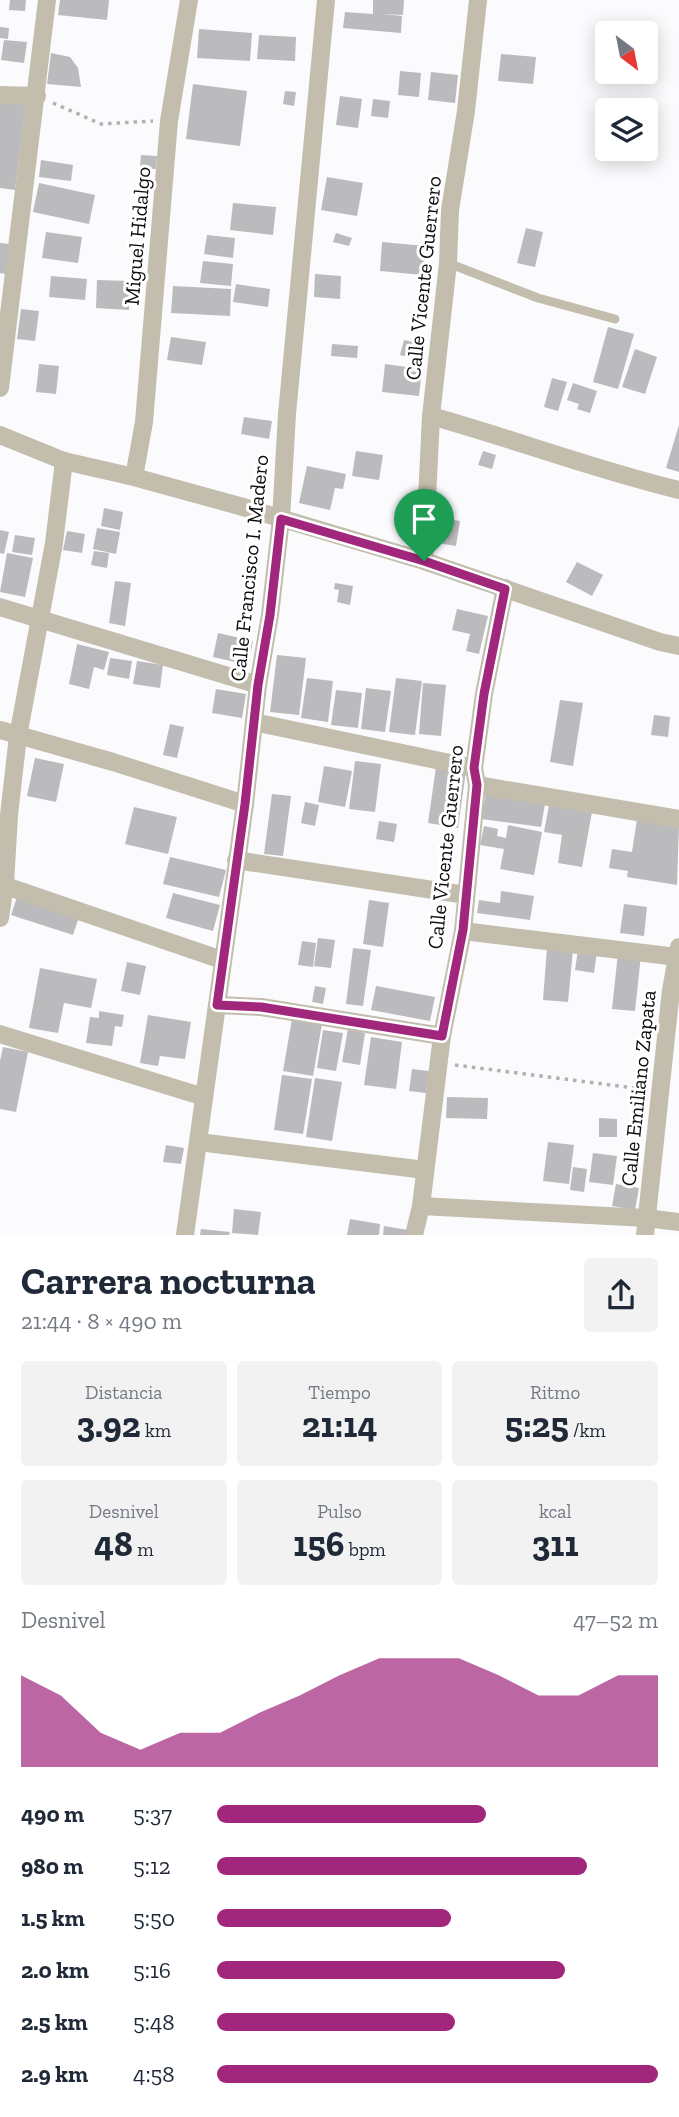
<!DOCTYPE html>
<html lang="es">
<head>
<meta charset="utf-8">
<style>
  :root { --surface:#fff; --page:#f2f2f3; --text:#1f2937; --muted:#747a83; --accent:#a1277d }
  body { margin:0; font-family:"Zilla Slab",serif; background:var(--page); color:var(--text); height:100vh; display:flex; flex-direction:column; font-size:26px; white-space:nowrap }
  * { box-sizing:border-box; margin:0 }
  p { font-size:23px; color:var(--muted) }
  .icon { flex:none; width:38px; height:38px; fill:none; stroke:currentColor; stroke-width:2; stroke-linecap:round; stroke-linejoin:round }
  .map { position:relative; height:1235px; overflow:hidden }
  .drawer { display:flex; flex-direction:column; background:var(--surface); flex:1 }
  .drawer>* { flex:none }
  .needle { width:46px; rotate:148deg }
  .controls { position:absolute; left:595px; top:21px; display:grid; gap:14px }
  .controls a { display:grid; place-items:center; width:63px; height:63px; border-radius:7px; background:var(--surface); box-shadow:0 4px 18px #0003; font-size:35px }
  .pin { position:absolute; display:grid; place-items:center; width:60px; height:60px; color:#fff; margin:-72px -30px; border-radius:50% 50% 50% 0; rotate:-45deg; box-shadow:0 0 7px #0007 }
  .pin .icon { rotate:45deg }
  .round { display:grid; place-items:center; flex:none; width:74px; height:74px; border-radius:7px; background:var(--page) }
  .summary { display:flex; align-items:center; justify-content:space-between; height:119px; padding:0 21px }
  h1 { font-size:38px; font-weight:800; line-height:52px }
  .metrics { display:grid; grid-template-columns:repeat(3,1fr); gap:10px; height:119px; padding:7px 21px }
  .metrics div { display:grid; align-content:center; border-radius:7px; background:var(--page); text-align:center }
  .metrics b { font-size:35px; font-weight:800 }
  .metrics small { font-size:19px; font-weight:400 }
  .metrics p { font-size:19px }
  .chart { height:196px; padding:14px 21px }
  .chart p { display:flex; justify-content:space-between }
  .chart svg { width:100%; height:126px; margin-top:7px; fill:var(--accent); opacity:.7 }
  ul { padding:0 21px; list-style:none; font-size:23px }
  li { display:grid; grid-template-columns:112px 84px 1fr; align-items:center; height:52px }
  li i { height:18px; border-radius:9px; background:var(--accent) }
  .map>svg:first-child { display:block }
  .building { fill:#bbbbbe }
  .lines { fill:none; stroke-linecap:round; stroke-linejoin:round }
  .path { stroke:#b1b1b3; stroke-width:3.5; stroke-dasharray:3.5 5; stroke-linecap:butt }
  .service { stroke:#c3bdad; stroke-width:9 }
  .minor { stroke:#c3bdad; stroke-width:18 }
  .route-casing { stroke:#fff; stroke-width:14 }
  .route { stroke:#a1277d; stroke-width:9 }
  .labels { text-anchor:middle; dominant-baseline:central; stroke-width:6; stroke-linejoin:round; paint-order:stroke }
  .street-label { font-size:21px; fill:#0c0c0d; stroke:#fff }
</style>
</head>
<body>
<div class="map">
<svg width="679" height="1235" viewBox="0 0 679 1235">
  <rect width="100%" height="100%" fill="#fbfbfd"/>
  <g class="building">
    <polygon points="10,0 26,0 25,11 9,10"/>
    <polygon points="60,0 109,0 107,20 58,15"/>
    <polygon points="373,0 404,0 403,15 383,14 402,16 401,33 343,28 345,12 373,14"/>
    <polygon points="0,27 9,28 8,39 0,38"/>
    <polygon points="199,29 252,33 250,61 197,58"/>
    <polygon points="259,35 296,37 295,61 257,59"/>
    <polygon points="4,40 27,42 24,63 1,60"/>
    <polygon points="51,53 70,57 78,68 81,87 47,84"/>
    <polygon points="501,54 536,57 533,84 498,81"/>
    <polygon points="400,71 421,73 419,97 398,95"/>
    <polygon points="431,72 458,75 455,103 428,100"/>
    <polygon points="193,84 247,91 240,146 186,139"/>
    <polygon points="285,91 296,92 294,106 283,104"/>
    <polygon points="340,96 362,99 358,128 336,125"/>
    <polygon points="0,99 26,102 15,190 0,188"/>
    <polygon points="373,99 390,101 388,118 371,116"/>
    <polygon points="141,155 157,156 156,169 140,168"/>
    <polygon points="41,160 73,165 71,181 39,177"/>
    <polygon points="327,177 363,183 357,216 321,210"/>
    <polygon points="39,183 95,195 89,224 33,212"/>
    <polygon points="233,203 276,207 273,235 230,230"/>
    <polygon points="526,228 543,232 535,267 517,263"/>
    <polygon points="46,232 82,237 78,263 42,258"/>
    <polygon points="336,233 352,238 349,246 333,242"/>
    <polygon points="207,235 235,238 233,258 204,254"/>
    <polygon points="382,242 425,246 423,275 380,271"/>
    <polygon points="0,243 10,244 6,274 0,273"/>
    <polygon points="203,261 233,264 231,286 200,283"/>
    <polygon points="315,274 341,276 340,299 314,297"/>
    <polygon points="51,276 87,279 85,300 49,297"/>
    <polygon points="97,280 130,281 129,310 96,308"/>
    <polygon points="236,284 270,289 268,307 233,302"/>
    <polygon points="173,286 231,289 230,316 171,313"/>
    <polygon points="21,309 39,311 35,341 17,339"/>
    <polygon points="608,327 634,334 618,389 593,382"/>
    <polygon points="171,337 206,342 202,365 167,360"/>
    <polygon points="404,340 423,344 419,360 400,355"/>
    <polygon points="332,344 358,346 357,358 331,356"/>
    <polygon points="635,349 657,357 645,394 622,387"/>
    <polygon points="39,364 59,366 56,394 36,392"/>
    <polygon points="385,364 422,369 419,396 382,392"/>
    <polygon points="552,378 567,382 558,411 544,407"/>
    <polygon points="573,383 597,391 590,413 577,409 579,404 567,400"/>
    <polygon points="244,417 272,421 269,439 241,434"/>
    <polygon points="679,425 679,472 666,468"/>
    <polygon points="356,451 383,455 379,480 352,476"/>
    <polygon points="483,451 496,455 492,469 478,465"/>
    <polygon points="307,466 346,474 343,489 335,488 330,510 299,503"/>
    <polygon points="104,508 123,512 120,530 101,526"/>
    <polygon points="435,517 460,521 456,546 431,542"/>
    <polygon points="97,528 120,532 116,554 93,549"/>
    <polygon points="0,530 9,532 4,554 0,553"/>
    <polygon points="67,531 85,534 82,553 63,550"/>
    <polygon points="15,535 35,538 32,555 12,552"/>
    <polygon points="94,551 109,553 107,568 91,565"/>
    <polygon points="7,553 33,558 25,597 0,592"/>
    <polygon points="577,562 603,575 592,596 566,582"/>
    <polygon points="115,581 131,583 125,626 109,623"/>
    <polygon points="335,583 353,586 350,605 337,602 339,590 334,589"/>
    <polygon points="457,609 488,616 479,654 466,651 470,634 452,630"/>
    <polygon points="218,633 253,641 248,665 213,657"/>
    <polygon points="77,644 109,652 104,670 94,667 89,689 69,684"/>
    <polygon points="277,655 306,658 299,715 270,712"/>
    <polygon points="110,658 132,661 129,679 107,675"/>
    <polygon points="137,661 163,665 160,688 133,684"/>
    <polygon points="307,678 333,681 328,722 301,718"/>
    <polygon points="396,678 422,681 415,735 389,732"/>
    <polygon points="423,683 446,685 441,736 419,734"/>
    <polygon points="366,688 391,691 385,732 361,729"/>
    <polygon points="216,689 246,694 242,718 212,713"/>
    <polygon points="336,690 362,693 358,728 331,725"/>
    <polygon points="560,700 583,703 573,766 550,762"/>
    <polygon points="654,715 670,717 668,737 651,735"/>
    <polygon points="170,724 184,727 177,758 163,755"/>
    <polygon points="35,758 64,764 56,802 27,796"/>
    <polygon points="355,761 381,764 375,812 349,809"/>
    <polygon points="324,766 352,771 345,807 318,802"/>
    <polygon points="436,767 466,771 458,828 428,823"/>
    <polygon points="486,793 545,804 541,827 481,819"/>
    <polygon points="272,794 291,796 283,856 264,854"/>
    <polygon points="305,802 319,805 315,826 301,823"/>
    <polygon points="549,805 592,812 582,867 558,863 562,835 544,832"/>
    <polygon points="134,807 177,817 168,854 125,844"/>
    <polygon points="637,819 679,826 677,885 627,877 628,871 609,868 612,849 632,852"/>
    <polygon points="379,821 397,824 394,842 376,839"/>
    <polygon points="508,825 542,832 534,875 500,869 504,849 480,845 484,826 498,829 497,836 506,838"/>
    <polygon points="170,857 226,870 219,897 163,884"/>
    <polygon points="501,891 534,896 530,920 477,913 479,900 500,903"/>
    <polygon points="173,893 220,905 213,931 166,918"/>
    <polygon points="17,897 79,917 73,935 11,915"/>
    <polygon points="369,900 389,903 383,947 363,944"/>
    <polygon points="624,904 647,907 644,936 620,933"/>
    <polygon points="318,938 335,940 331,968 314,966"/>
    <polygon points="302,941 316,943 313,967 298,965"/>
    <polygon points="353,948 371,950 363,1006 346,1004"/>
    <polygon points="547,948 573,950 568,1002 543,1000"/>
    <polygon points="578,949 597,951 594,973 575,970"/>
    <polygon points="618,953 641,955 635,1011 612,1009"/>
    <polygon points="127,962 146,966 140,995 121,991"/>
    <polygon points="40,968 97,979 91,1008 64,1003 58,1033 29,1028"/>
    <polygon points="315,986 326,988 323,1004 312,1002"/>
    <polygon points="376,986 435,997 430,1021 371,1010"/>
    <polygon points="99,1011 124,1015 122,1027 115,1026 112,1046 86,1043 90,1017 99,1018"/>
    <polygon points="148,1015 191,1022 185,1059 160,1056 158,1066 140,1063"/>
    <polygon points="292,1019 322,1024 313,1076 283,1071"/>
    <polygon points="348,1029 365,1033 360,1065 342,1062"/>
    <polygon points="323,1030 343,1033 336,1071 317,1068"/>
    <polygon points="371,1037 402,1042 396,1089 364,1085"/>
    <polygon points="3,1047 28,1052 16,1112 0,1109 0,1061"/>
    <polygon points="412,1069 429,1071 426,1093 409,1091"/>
    <polygon points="282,1075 312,1079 303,1134 274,1130"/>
    <polygon points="315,1078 342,1082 332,1141 306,1137"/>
    <polygon points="447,1097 488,1098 487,1119 446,1118"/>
    <polygon points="599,1118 617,1119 617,1137 599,1137"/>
    <polygon points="548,1142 574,1145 569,1184 543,1181"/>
    <polygon points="166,1145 184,1148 181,1164 163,1162"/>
    <polygon points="593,1153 617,1156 613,1185 589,1182"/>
    <polygon points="573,1167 587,1169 584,1192 570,1190"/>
    <polygon points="616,1184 639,1188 635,1210 612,1206"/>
    <polygon points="234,1209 261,1212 258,1235 232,1233"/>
    <polygon points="350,1219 380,1224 379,1235 347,1235"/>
    <polygon points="384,1226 408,1230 407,1235 383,1235"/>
    <polygon points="201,1229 230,1232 229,1235 200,1235"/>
  </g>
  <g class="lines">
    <g class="path">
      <polyline points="53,103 101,124 153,121"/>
      <polyline points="455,1065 642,1089"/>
    </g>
    <polyline class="service" points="448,263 538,298 615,319"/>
    <g class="minor">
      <polyline points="0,95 37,96"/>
      <polyline points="0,388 47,0"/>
      <path d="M431 416C514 439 595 470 679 490"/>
      <polyline points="0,435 64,461 134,477 243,507 424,561 660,642 679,646"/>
      <polyline points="134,477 144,422 169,121 189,0"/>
      <polyline points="424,561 431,416 448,263 450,210 466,111 478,0"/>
      <polyline points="0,607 258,685"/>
      <polyline points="254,722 474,768"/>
      <polyline points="0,730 113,762 245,804"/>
      <polyline points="477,785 679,819"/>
      <polyline points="236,860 466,895"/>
      <polyline points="0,884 222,960"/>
      <polyline points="0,918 5,885 9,815 18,736 54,543 64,461"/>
      <polyline points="463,931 677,957"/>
      <polyline points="217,1005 261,1007 442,1036"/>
      <polyline points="0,1034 204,1097"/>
      <polyline points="199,1142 425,1170"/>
      <polyline points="421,1206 646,1218 679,1222"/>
      <polyline points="185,1235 245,804 258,685 270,615 281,519 287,414 326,0"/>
      <polyline points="414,1235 421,1206 442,1036 463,931 477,785 474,768 484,694 505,588"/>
      <polyline points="645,1235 671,990 679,947"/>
    </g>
  </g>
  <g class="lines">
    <defs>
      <polygon id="route" points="281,519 424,561 505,589 484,694 474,768 477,785 463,930 442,1036 261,1007 217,1005 245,804 258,685 270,615"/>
    </defs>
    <use href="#route" class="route-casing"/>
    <use href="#route" class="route"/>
  </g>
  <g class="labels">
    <g class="street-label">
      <text transform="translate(137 236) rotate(-85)">Miguel Hidalgo</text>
      <text transform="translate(423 278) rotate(-84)">Calle Vicente Guerrero</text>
      <text transform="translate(249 568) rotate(-84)">Calle Francisco I. Madero</text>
      <text transform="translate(445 847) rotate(-84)">Calle Vicente Guerrero</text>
      <text transform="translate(638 1088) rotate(-84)">Calle Emiliano Zapata</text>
    </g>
  </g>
</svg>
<div class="controls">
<a><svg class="needle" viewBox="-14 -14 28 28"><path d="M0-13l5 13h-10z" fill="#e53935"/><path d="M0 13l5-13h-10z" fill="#747a83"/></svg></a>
<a><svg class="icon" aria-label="layers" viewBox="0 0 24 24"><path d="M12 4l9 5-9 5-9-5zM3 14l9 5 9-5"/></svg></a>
</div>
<div class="pin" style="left:424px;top:561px;background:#1e9e55"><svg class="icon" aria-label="arrive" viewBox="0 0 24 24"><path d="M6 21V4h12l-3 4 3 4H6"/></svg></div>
</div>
<section class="drawer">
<div class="summary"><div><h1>Carrera nocturna</h1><p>21:44 · 8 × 490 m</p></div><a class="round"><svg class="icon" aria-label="share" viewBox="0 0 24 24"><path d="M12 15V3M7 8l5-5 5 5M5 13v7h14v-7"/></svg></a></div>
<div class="metrics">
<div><p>Distancia</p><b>3.92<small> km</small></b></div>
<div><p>Tiempo</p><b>21:14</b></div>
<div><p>Ritmo</p><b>5:25<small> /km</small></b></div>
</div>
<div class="metrics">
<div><p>Desnivel</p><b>48<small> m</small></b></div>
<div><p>Pulso</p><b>156<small> bpm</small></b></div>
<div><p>kcal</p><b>311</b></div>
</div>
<div class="chart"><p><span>Desnivel</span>47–52 m</p>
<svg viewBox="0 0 160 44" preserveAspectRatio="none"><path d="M0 44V12L10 19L20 32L30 38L40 32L50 32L60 25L70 19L80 12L90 6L100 6L110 6L120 12L130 19L140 19L150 12L160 12V44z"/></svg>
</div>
<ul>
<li><b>490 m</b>5:37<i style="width:61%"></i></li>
<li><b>980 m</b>5:12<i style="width:84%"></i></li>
<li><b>1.5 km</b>5:50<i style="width:53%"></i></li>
<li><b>2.0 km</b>5:16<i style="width:79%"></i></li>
<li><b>2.5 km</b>5:48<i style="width:54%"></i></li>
<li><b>2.9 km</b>4:58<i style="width:100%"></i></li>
</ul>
</section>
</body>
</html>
